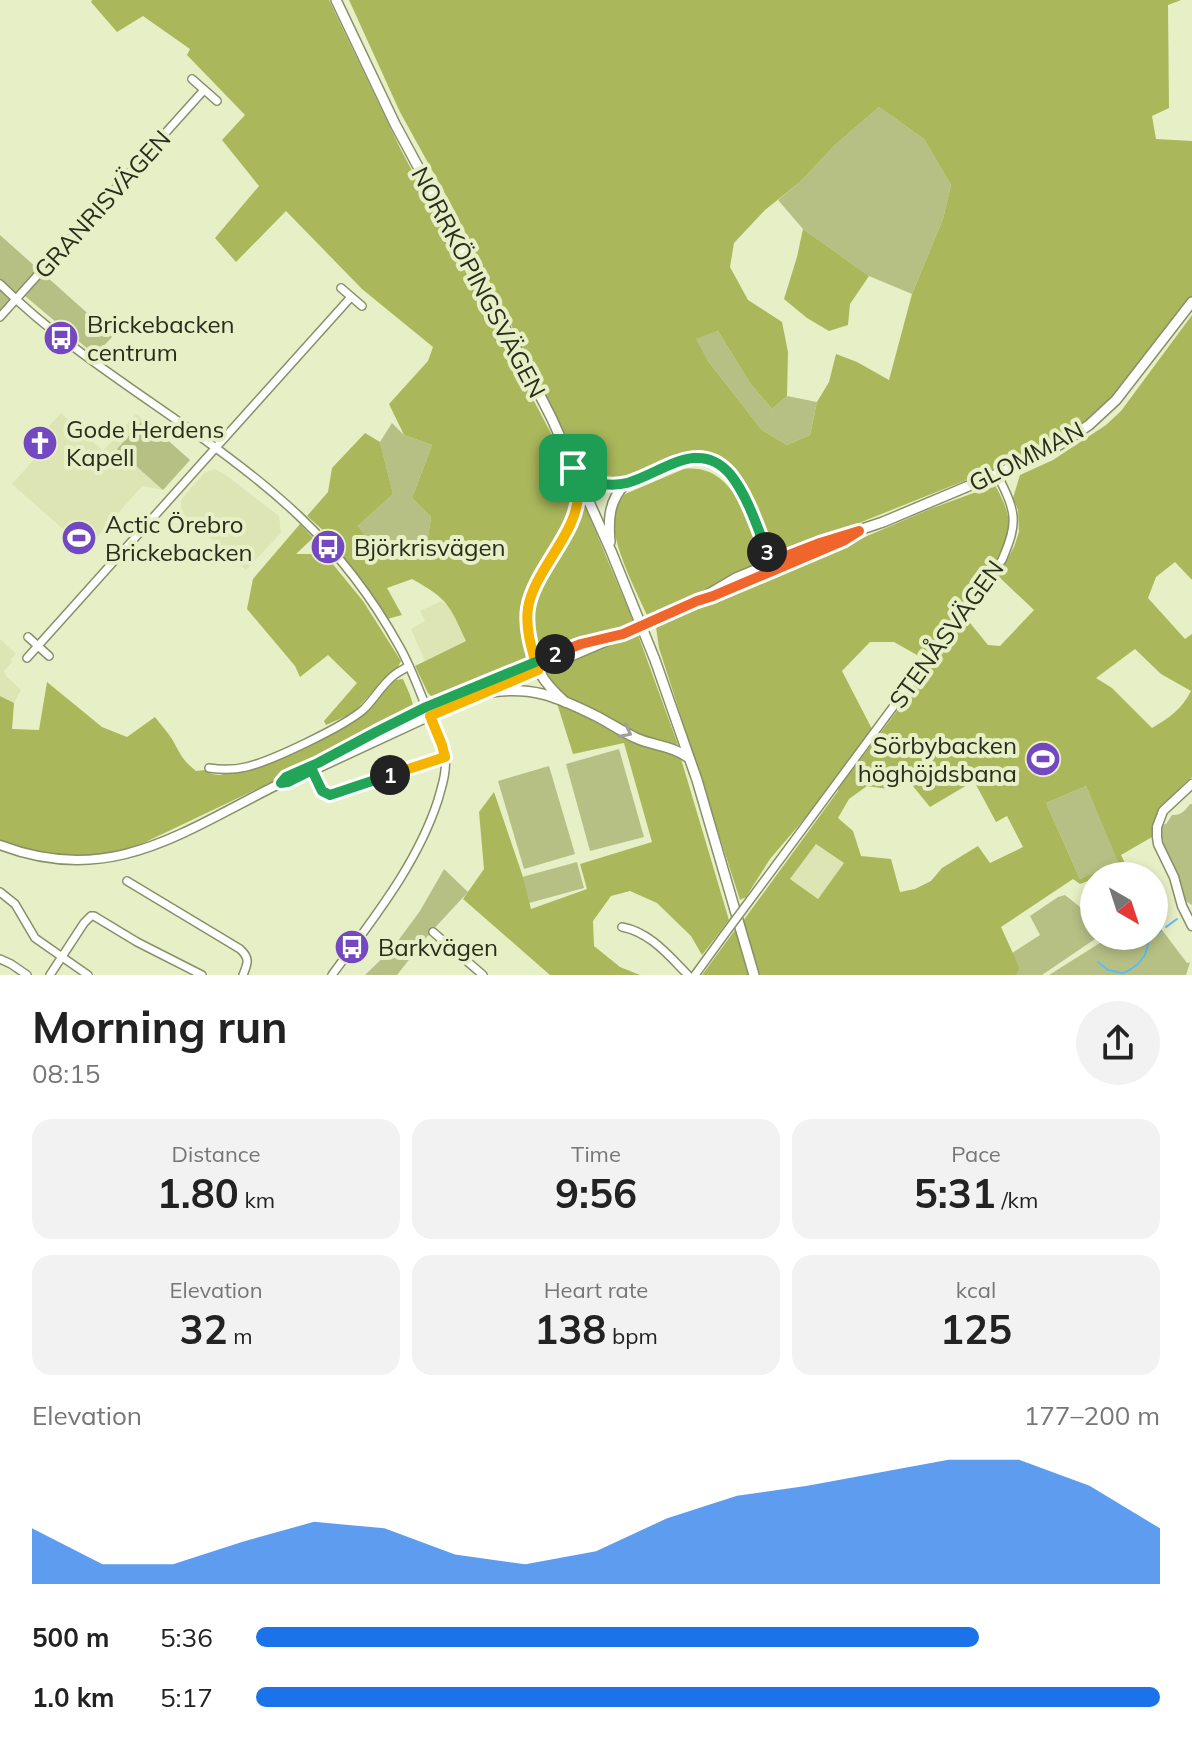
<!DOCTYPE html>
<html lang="en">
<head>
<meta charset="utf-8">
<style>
  :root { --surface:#fff; --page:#f2f2f2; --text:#222; --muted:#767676; --accent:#1a73e8 }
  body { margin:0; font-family:Mulish,sans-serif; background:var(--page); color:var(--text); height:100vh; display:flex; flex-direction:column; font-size:30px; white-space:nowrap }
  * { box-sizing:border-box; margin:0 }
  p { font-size:26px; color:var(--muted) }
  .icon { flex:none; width:44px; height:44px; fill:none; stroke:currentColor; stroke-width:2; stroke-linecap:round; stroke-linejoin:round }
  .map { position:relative; height:975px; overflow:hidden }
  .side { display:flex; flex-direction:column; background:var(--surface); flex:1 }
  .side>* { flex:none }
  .needle { width:52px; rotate:141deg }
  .buttons { position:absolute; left:1080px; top:862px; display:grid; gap:16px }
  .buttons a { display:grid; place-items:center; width:88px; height:88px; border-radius:50%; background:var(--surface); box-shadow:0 4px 12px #0003; font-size:40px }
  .pin { position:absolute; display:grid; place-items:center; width:68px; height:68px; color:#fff; margin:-34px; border-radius:16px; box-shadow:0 4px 12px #0006 }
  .km { position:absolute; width:40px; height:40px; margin:-20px; border-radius:50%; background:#222; color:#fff; font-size:22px; line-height:40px; text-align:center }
  .round { display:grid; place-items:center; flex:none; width:84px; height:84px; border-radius:42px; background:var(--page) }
  .headline { display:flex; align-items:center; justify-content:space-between; height:136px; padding:0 32px }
  h1 { font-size:44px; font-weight:700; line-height:60px }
  .stats { display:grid; grid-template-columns:repeat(3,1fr); gap:12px; height:136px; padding:8px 32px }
  .stats div { display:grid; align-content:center; border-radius:20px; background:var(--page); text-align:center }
  .stats b { font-size:40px; font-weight:700 }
  .stats small { font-size:22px; font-weight:400 }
  .stats p { font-size:22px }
  .chart { height:224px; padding:16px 32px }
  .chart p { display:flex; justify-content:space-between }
  .chart svg { width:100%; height:144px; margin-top:8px; fill:var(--accent); opacity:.7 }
  ul { padding:0 32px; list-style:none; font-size:26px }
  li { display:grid; grid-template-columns:128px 96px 1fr; align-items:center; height:60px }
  li i { height:20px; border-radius:10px; background:var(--accent) }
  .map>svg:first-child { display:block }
  .built { fill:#dde5b5 }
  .green { fill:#b6c085 }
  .forest { fill:#aab75b; fill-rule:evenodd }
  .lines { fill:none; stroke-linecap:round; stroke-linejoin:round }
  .stream { stroke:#5dbcf1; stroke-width:2 }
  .minor-casing { stroke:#888f69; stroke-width:10 }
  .tertiary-casing { stroke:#888f69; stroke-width:11 }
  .secondary-casing { stroke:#888f69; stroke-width:12 }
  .minor { stroke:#fff; stroke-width:7 }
  .tertiary { stroke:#fff; stroke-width:8 }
  .secondary { stroke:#fff; stroke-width:9 }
  .minor-bridge-casing { stroke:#888f69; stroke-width:10; stroke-linecap:butt }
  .secondary-bridge-casing { stroke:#888f69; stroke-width:12; stroke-linecap:butt }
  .minor-bridge { stroke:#fff; stroke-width:7 }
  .secondary-bridge { stroke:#fff; stroke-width:9 }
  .oneway { stroke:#9fa099 }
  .split-1-casing { stroke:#fff; stroke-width:16 }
  .split-2-casing { stroke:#fff; stroke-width:16 }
  .split-3-casing { stroke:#fff; stroke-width:16 }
  .split-4-casing { stroke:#fff; stroke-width:16 }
  .split-1 { stroke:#f5b400; stroke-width:10 }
  .split-2 { stroke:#22a559; stroke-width:10 }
  .split-3 { stroke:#f0652b; stroke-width:10 }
  .split-4 { stroke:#22a559; stroke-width:10 }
  .labels { text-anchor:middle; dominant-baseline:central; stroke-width:8; stroke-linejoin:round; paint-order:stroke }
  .street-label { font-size:24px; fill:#2a2c1d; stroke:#e7efc6 }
  .poi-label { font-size:24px; fill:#2a2c1d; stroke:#e7efc6; text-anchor:start }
</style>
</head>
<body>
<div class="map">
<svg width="1192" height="975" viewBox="0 0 1192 975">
  <rect width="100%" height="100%" fill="#e7efc6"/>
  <g class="built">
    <polygon points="61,413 103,451 136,414 190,460 163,490 142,486 93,542 70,521 63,529 12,484 47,445 39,437"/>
    <polygon points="215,469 227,476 279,516 281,533 246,570 181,512 181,500 204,473"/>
    <polygon points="441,601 451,608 466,641 425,661 411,629 425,621 420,611"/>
    <polygon points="0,639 16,654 10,660 12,662 4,671 6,676 21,690 14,703 0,696"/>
    <polygon points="816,844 844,863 818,899 790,880"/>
  </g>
  <g class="green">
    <polygon points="879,107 924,139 951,185 943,219 912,294 869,276 803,229 778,200 801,181 835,145"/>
    <polygon points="0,235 113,336 95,355 18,290 0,311"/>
    <polygon points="718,331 750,383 772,409 787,396 817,402 810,435 787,445 762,430 708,361 695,339"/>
    <polygon points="144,419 190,460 163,490 117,449"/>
    <polygon points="392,423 404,435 432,445 412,498 431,517 426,551 411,558 372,548 358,526 393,494 380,442"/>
    <polygon points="619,749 644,837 590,851 566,764"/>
    <polygon points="549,766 575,854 524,869 498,781"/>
    <polygon points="1086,786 1119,861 1080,879 1046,803"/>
    <path d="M1190 804H1192V905L1182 899 1161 845 1160 825 1166 824 1172 815C1180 816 1186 810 1190 804Z"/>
    <polygon points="577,862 584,888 529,903 522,877"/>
    <polygon points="444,869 468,892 430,933 397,975 365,975 392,949 420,911"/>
    <polygon points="1065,895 1094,918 1095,939 1042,975 1016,975 1020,969 1012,953 1040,935 1030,916 1058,897"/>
    <polygon points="1159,926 1187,963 1190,962 1186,975 1049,975 1111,936 1135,936 1137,939 1144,936 1154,936 1154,929"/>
  </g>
  <g class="forest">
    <path d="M92 0H329L400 148 553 437C560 452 568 468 572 484 579 516 538 569 526 600L524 610V627L530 655 529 660 522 665 471 685 469 682 457 687 458 691 441 699 432 697 428 693 415 666 466 641C449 604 448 599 412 579L387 588 402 615 387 619 338 551 335 541 307 516 328 492 332 468 365 433 380 442 393 494 358 526 373 548 410 558 426 550 431 517 412 498 432 445 404 435 389 404 428 361 433 347 362 289 286 211 236 262 215 238 259 186 222 140 245 115 187 55 190 49 143 16 117 32 91 2Z"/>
    <path d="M349 0H1181L1168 5 1169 108 1152 116 1156 139 1192 141V297L1143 363 1108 404 1087 422 1056 442 994 469 784 553C780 551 776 550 773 547 768 542 765 531 762 525 748 496 735 462 700 454 670 448 608 502 585 474L454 210 400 112ZM879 107 924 139 951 185 943 219 912 294 889 380 857 362 836 354 829 382 817 402 810 435 787 445 762 430 708 361 696 339 718 331 750 383 772 409 787 396 788 352 782 322 748 300 730 267 734 243 765 210 801 181 835 145Z"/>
    <polygon points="803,229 869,276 850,304 848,325 829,331 807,318 784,299 797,257"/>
    <path d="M1192 315V580L1175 562 1156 577 1148 598 1185 639 1192 634V777L1183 785 1165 805 1152 837 1121 855 1126 865 1101 876H1094V879L1080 884 1073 879 1001 927 1020 969 1016 975H760L743 921 838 791 839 787C882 732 924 674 966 618L988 645 1000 646 1034 610 998 576 1014 547 1019 532 1018 510 1013 498 1020 475 1053 460 1106 425 1121 411ZM1135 649 1161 674 1191 691C1182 709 1169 718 1152 728L1112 688 1096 678ZM903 774 930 807 974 781 996 822 1007 816 1023 847 990 863 978 846 942 868 931 881 915 889 900 892 891 859 861 856 853 831 838 818 849 799 867 786 888 789ZM1086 786 1118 861 1080 879 1046 803ZM816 844 844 863 818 899 790 879Z"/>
    <path d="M684 469C733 463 748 520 760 556L756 565 654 614 647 615C636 591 611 543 614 517 615 508 619 501 625 494Z"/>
    <path d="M995 485C1002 498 1009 511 1009 527 1008 557 944 632 924 659L894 642H870L842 671 872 729 811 811 770 859 746 897 740 900 659 648 656 627 930 509Z"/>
    <polygon points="582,499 634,623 619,630 574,643 539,658 537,654 532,611 537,592 574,523"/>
    <polygon points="300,524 313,538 296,554 311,554 327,557 363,601 401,661 397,669 387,676 353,713 326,725 324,721 357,683 328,655 300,677 295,666 247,609 253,579"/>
    <polygon points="637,632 678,745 634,734 564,695 551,685 543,671"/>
    <path d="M403 679 410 695 414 708 409 713 316 761 135 847C107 854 78 860 49 855 32 853 16 847 0 842V696L14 703 12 729 39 730 47 682 102 727 127 737 155 717C160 724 167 731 172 739 180 753 182 760 196 771L205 770 212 774 219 775 256 768 351 722 366 711 395 680Z"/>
    <polygon points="555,697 642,743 679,752 729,920 702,955 691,936 657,903 630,891 611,896 593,921 594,946 620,967 640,975 550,975 463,899 484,869 479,812 494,792 522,874 531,909 587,889 580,864 652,842 624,743 573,754"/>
    <polygon points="735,930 749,975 702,975"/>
  </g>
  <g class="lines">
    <g class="stream">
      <polyline points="1166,927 1177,919"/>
      <polyline points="1098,962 1108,970 1122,973 1128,971 1138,964 1145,955 1149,941 1161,931"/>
    </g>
    <defs>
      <g id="minor">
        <polyline points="192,79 217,101"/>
        <path d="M0 284C90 373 207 429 299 516 338 553 373 599 399 646 410 665 418 687 426 707"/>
        <polyline points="341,288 362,306"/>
        <polyline points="0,317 204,90"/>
        <polyline points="28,637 49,656"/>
        <polyline points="27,658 351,297"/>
        <path d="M209 768C222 770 234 770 246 767 272 761 345 726 364 709 374 699 382 685 393 676 398 672 404 669 409 666"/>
        <polyline points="312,770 322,791 330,795 445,757"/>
        <path d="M127 881 240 949C250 958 248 963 243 975"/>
        <polyline points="0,892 15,904 35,938 88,975"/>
        <path d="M750 900 1002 560C1019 521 1016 512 997 474"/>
        <path d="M622 927C650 932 669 956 688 975"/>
        <polyline points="433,932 483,975"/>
        <polyline points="0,959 11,964 27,975"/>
        <polyline points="50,975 84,923 91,916 94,916 137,942 202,975"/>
        <path d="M332 975C372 920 417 865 438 800 442 786 447 771 445 757 443 743 436 729 430 716"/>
        <polyline points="695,975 724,935"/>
      </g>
      <g id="tertiary">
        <polyline points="334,755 384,727 426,707 536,662"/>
        <polyline points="1192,784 1163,811 1157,827 1157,837 1158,844 1174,877 1182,906 1192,926"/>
        <path d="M0 845C112 888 185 830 281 783L288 782 430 716 538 670"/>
      </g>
      <g id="secondary">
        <polyline points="336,0 395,124 520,356 552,419 611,551 655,660 697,780 754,975"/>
        <path d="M578 479C594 484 612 487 628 482 661 474 699 436 730 474 750 500 762 540 775 570"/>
        <path d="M610 542C608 519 609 500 626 483"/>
        <polyline points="705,599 846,539"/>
        <polyline points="660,618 697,601 736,578 820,543 883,522 997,474 1059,445 1089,425 1116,400 1192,302"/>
        <polyline points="536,662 581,644 623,634"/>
        <polyline points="538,670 606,641"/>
        <path d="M484 693C531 685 556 696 598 717 611 724 623 732 636 738 654 746 673 746 689 758"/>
        <path d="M565 702C541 680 536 671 530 638 528 628 527 617 529 607 537 562 585 528 575 480"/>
      </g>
    </defs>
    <use href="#minor" class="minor-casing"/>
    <use href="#tertiary" class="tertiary-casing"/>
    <use href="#secondary" class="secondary-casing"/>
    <use href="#minor" class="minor"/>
    <use href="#tertiary" class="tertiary"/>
    <use href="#secondary" class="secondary"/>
    <defs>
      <polyline id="minor-bridge" points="724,935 750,900"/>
      <polyline id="secondary-bridge" points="623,634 660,618"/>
    </defs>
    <use href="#minor-bridge" class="minor-bridge-casing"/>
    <use href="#secondary-bridge" class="secondary-bridge-casing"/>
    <use href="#minor-bridge" class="minor-bridge"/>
    <use href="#secondary-bridge" class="secondary-bridge"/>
  </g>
  <defs><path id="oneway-chevron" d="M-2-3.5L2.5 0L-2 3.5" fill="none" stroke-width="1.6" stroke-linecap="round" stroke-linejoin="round" transform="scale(2)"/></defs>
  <use class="oneway" href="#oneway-chevron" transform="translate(626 732) rotate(27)"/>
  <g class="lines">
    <defs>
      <path id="split-1" d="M390 775 445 757 442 745 430 716 538 670C532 650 525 629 528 608 534 570 579 532 578 493 577 485 574 476 573 468"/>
      <polyline id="split-2" points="390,775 330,795 322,791 312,770 288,782 281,783 286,777 318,763 376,732 426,707 555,654"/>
      <polyline id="split-3" points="555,654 581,644 623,634 697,601 713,596 843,541 859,531 820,543 771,562 767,552"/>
      <path id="split-4" d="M573 468 578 479C594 483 611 487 627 483 661 474 698 437 730 474 747 495 757 526 767 552"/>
    </defs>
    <use href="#split-1" class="split-1-casing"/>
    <use href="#split-2" class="split-2-casing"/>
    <use href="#split-3" class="split-3-casing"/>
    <use href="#split-4" class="split-4-casing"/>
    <use href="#split-1" class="split-1"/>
    <use href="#split-2" class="split-2"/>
    <use href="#split-3" class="split-3"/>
    <use href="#split-4" class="split-4"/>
  </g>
  <defs>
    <symbol id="bus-disc" viewBox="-11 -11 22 22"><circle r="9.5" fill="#7348c0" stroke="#e7efc6"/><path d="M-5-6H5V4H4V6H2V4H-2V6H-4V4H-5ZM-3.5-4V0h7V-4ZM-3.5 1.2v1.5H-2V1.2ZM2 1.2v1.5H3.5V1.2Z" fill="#fff"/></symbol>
    <symbol id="church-disc" viewBox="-11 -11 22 22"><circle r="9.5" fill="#7348c0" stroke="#e7efc6"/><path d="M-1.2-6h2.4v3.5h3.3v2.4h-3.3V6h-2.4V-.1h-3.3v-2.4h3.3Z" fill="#fff"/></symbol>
    <symbol id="stadium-disc" viewBox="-11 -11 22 22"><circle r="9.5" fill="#7348c0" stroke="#e7efc6"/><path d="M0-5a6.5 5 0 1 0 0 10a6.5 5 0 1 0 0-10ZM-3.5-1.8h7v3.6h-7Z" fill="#fff"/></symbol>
  </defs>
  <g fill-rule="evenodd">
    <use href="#bus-disc" x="41" y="318" width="40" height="40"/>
    <use href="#church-disc" x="20" y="423" width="40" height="40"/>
    <use href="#stadium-disc" x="59" y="518" width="40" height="40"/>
    <use href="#bus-disc" x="308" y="527" width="40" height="40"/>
    <use href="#stadium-disc" x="1023" y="739" width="40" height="40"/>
    <use href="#bus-disc" x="332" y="927" width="40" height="40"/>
  </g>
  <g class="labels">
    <g class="street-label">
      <text transform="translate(102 204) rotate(-48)">GRANRISVÄGEN</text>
      <text transform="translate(479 282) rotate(62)">NORRKÖPINGSVÄGEN</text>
      <text transform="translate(1026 456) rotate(-27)">GLOMMAN</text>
      <text transform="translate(946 634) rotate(-54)">STENÅSVÄGEN</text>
    </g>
    <g class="poi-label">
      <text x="87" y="324">Brickebacken<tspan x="87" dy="28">centrum</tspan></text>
      <text x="66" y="429">Gode Herdens<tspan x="66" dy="28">Kapell</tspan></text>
      <text x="105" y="524">Actic Örebro<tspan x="105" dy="28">Brickebacken</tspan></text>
      <text x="354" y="547">Björkrisvägen</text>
      <text x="1017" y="745" text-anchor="end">Sörbybacken<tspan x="1017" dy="28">höghöjdsbana</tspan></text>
      <text x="378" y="947">Barkvägen</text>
    </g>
  </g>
</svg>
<div class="buttons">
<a><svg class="needle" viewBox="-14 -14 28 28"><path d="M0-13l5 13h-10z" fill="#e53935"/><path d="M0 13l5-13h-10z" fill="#767676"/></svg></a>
</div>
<div class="pin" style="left:573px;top:468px;background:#1e9e55"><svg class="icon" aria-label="arrive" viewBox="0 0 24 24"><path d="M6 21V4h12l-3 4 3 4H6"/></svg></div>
<b class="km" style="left:390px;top:775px">1</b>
<b class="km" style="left:555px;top:654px">2</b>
<b class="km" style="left:767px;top:552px">3</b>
</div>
<section class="side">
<div class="headline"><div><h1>Morning run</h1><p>08:15</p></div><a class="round"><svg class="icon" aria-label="share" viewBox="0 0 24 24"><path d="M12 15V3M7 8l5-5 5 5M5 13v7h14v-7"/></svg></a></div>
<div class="stats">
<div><p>Distance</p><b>1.80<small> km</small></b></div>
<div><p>Time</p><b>9:56</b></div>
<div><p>Pace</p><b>5:31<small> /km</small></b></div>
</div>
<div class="stats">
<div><p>Elevation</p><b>32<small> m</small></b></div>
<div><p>Heart rate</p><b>138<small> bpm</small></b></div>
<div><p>kcal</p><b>125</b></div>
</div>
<div class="chart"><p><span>Elevation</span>177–200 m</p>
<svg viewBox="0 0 160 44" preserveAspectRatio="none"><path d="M0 44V27L10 38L20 38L30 31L40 25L50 27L60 35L70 38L80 34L90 24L100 17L110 14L120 10L130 6L140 6L150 14L160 27V44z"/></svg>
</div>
<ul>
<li><b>500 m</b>5:36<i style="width:80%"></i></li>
<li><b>1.0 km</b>5:17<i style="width:100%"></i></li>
</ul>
</section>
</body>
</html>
